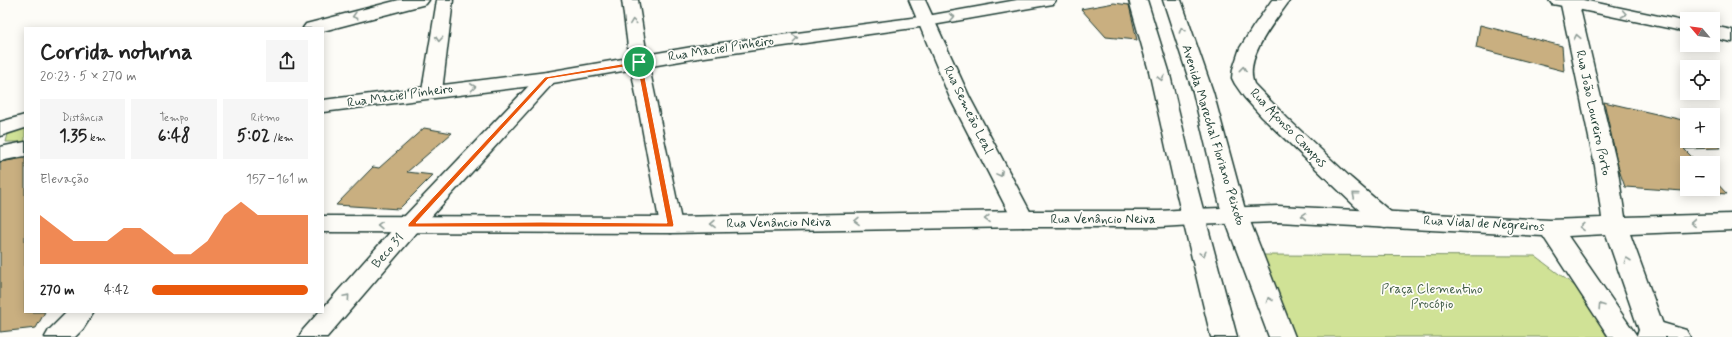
<!DOCTYPE html>
<html lang="pt">
<head>
<meta charset="utf-8">
<style>
  :root { --surface:#fff; --page:#f6f6f6; --text:#222; --muted:#767676; --accent:#ea580c }
  body { margin:0; font-family:Mynerve,sans-serif; background:var(--page); color:var(--text); height:100vh; display:flex; flex-direction:column; font-size:15px; white-space:nowrap }
  * { box-sizing:border-box; margin:0 }
  p { font-size:13px; color:var(--muted) }
  .icon { flex:none; width:22px; height:22px; fill:none; stroke:currentColor; stroke-width:2; stroke-linecap:round; stroke-linejoin:round }
  .map { position:relative; flex:1; overflow:hidden }
  .side { position:absolute; left:24px; top:27px; width:300px; height:286px; display:flex; flex-direction:column; background:var(--surface); border-radius:0px; box-shadow:0 2px 10px #0003 }
  .side>* { flex:none }
  .needle { width:26px; rotate:299deg }
  .fabs { position:absolute; left:1680px; top:12px; display:grid; gap:8px }
  .fabs a { display:grid; place-items:center; width:40px; height:40px; border-radius:0px; background:var(--surface); box-shadow:0 2px 10px #0003; font-size:20px }
  .pin { position:absolute; display:grid; place-items:center; width:34px; height:34px; color:#fff; margin:-17px; border:2px solid #fff; border-radius:50%; box-shadow:0 1px 4px #0007 }
  .round { display:grid; place-items:center; flex:none; width:42px; height:42px; border-radius:0px; background:var(--page) }
  .headline { display:flex; align-items:center; justify-content:space-between; height:68px; padding:0 16px }
  h1 { font-size:22px; font-weight:800; line-height:30px }
  .metrics { display:grid; grid-template-columns:repeat(3,1fr); gap:6px; height:68px; padding:4px 16px }
  .metrics div { display:grid; align-content:center; border-radius:0px; background:var(--page); text-align:center }
  .metrics b { font-size:17px; font-weight:800 }
  .metrics small { font-size:11px; font-weight:400 }
  .metrics p { font-size:11px }
  .chart { height:112px; padding:8px 16px }
  .chart p { display:flex; justify-content:space-between }
  .chart svg { width:100%; height:72px; margin-top:4px; fill:var(--accent); opacity:.7 }
  ul { padding:0 16px; list-style:none; font-size:13px }
  li { display:grid; grid-template-columns:64px 48px 1fr; align-items:center; height:30px }
  li i { height:10px; border-radius:5px; background:var(--accent) }
  .map>svg:first-child { display:block }
  .green { fill:#d0e296; stroke:#789065 }
  .building { fill:#c9af80; stroke:#1f3d34 }
  .lines { fill:none; stroke-linecap:round; stroke-linejoin:round }
  .minor-casing { stroke:#1f3d34; stroke-width:3 }
  .tertiary-casing { stroke:#1f3d34; stroke-width:3 }
  .secondary-casing { stroke:#1f3d34; stroke-width:3 }
  .primary-casing { stroke:#1f3d34; stroke-width:3 }
  .minor { fill:#fdfcf7; fill-rule:evenodd }
  .tertiary { fill:#fdfcf7; fill-rule:evenodd }
  .secondary { fill:#fdfcf7; fill-rule:evenodd }
  .primary { fill:#fdfcf7; fill-rule:evenodd }
  .oneway { stroke:#8e9c96 }
  .route { fill:#ea580c; stroke:#fff; fill-rule:evenodd }
  .labels { text-anchor:middle; dominant-baseline:central; stroke-width:3.5; stroke-linejoin:round; paint-order:stroke }
  .street-label { font-size:13px; fill:#1f3d34; stroke:#fdfcf7 }
  .park-label { font-size:13px; fill:#425e48; stroke:#fdfcf7 }
</style>
</head>
<body>
<div class="map">
<svg width="1732" height="337" viewBox="0 0 1732 337">
  <rect width="100%" height="100%" fill="#fdfcf7"/>
  <filter id="ink" filterUnits="userSpaceOnUse"><feTurbulence type="fractalNoise" baseFrequency=".025" numOctaves="2"/><feDisplacementMap in="SourceGraphic" scale="8" xChannelSelector="R" yChannelSelector="G"/><feConvolveMatrix kernelMatrix="1 2 1 2 8 2 1 2 1" color-interpolation-filters="sRGB"/></filter>
  <g filter="url(#ink)">
    <g class="green">
      <polygon points="25,126 25,142 6,142 8,134"/>
      <polygon points="1257,255 1535,256 1583,292 1607,337 1290,337"/>
    </g>
    <g class="building">
      <polygon points="1114,3 1129,5 1137,40 1106,37 1081,9"/>
      <polygon points="1480,25 1562,46 1564,71 1476,48"/>
      <polygon points="1604,102 1687,121 1687,141 1713,141 1713,138 1721,148 1684,149 1698,163 1687,163 1687,189 1713,189 1713,179 1727,194 1625,187 1619,170"/>
      <polygon points="424,128 452,133 407,172 433,175 399,209 336,205 373,167 379,168"/>
      <polygon points="25,158 25,312 45,312 36,328 0,332 0,162"/>
    </g>
    <g class="lines">
      <defs>
        <g id="minor">
          <polygon points="437,0 453,0 442,91 439,95 432,97 425,95 422,91"/>
          <polygon points="622,0 638,0 648,62 682,225 679,231 671,233 663,231 660,225 630,62"/>
          <polygon points="909,0 925,0 970,98 1034,219 1031,224 1023,227 1015,224 1012,219 950,98"/>
          <polygon points="547,72 554,74 556,78 554,82 418,231 327,337 299,337 303,330 319,312 323,312 323,308 402,219 540,74"/>
          <polygon points="1652,320 1686,330 1690,337 1643,337 1639,330 1643,323"/>
        </g>
        <g id="tertiary">
          <path d="M1272 0H1290C1276 20 1243 58 1254 84L1287 118 1351 178 1393 214 1397 220 1393 226 1385 228 1377 226 1356 207 1262 117 1244 97 1235 84 1232 78 1233 69 1240 48 1253 27Z"/>
          <polygon points="1549,0 1583,0 1687,22 1687,32 1558,5 1552,4"/>
          <polygon points="1713,26 1732,30 1732,42 1713,38"/>
          <polygon points="1193,209 1201,211 1205,217 1201,223 1193,225 1160,227 1023,227 671,233 323,232 323,216 671,217 1023,211 1160,211"/>
          <polygon points="67,312 94,312 83,329 75,337 45,337 49,330"/>
        </g>
        <g id="secondary">
          <polygon points="399,0 429,0 426,4 323,31 323,28 303,28 306,24"/>
          <polygon points="1017,0 1056,0 1053,4 1047,5 927,26 698,58 547,84 323,112 323,100 547,72 698,46 927,16"/>
          <path d="M1560 0H1578L1617 166 1625 217 1732 214V230L1630 234 1665 330 1663 337H1609L1543 236 1278 222 1193 225 1185 223 1181 217 1185 211 1193 209 1278 206 1550 220 1602 218 1595 166ZM1606 234 1639 330 1637 336 1568 236Z"/>
          <polygon points="25,115 25,128 0,136 0,122"/>
          <polygon points="25,142 25,156 0,161 0,147"/>
        </g>
        <g id="primary">
          <polygon points="1129,0 1147,0 1169,71 1196,183 1237,337 1211,337 1174,183 1149,71"/>
          <polygon points="1163,0 1181,0 1213,92 1244,206 1295,337 1269,337 1220,206 1193,92"/>
        </g>
      </defs>
      <use href="#minor" class="minor-casing"/>
      <use href="#tertiary" class="tertiary-casing"/>
      <use href="#secondary" class="secondary-casing"/>
      <use href="#primary" class="primary-casing"/>
      <use href="#minor" class="minor"/>
      <use href="#tertiary" class="tertiary"/>
      <use href="#secondary" class="secondary"/>
      <use href="#primary" class="primary"/>
    </g>
    <defs><path id="oneway-chevron" d="M-2-3.5L2.5 0L-2 3.5" fill="none" stroke-width="1.6" stroke-linecap="round" stroke-linejoin="round"/></defs>
    <g class="oneway">
      <use href="#oneway-chevron" transform="translate(1624 14) rotate(12)"/>
      <use href="#oneway-chevron" transform="translate(355 16) rotate(165)"/>
      <use href="#oneway-chevron" transform="translate(952 17) rotate(-10)"/>
      <use href="#oneway-chevron" transform="translate(633 22) rotate(-98)"/>
      <use href="#oneway-chevron" transform="translate(1182 30) rotate(-109)"/>
      <use href="#oneway-chevron" transform="translate(1577 37) rotate(-101)"/>
      <use href="#oneway-chevron" transform="translate(795 38) rotate(-7)"/>
      <use href="#oneway-chevron" transform="translate(439 39) rotate(94)"/>
      <use href="#oneway-chevron" transform="translate(1243 69) rotate(-84)"/>
      <use href="#oneway-chevron" transform="translate(1161 78) rotate(77)"/>
      <use href="#oneway-chevron" transform="translate(473 87) rotate(-7)"/>
      <use href="#oneway-chevron" transform="translate(1000 174) rotate(62)"/>
      <use href="#oneway-chevron" transform="translate(1355 195) rotate(-140)"/>
      <use href="#oneway-chevron" transform="translate(1304 216) rotate(-177)"/>
      <use href="#oneway-chevron" transform="translate(987 219) rotate(179)"/>
      <use href="#oneway-chevron" transform="translate(857 221) rotate(179)"/>
      <use href="#oneway-chevron" transform="translate(1693 223) rotate(177)"/>
      <use href="#oneway-chevron" transform="translate(713 224) rotate(179)"/>
      <use href="#oneway-chevron" transform="translate(380 225) rotate(-179)"/>
      <use href="#oneway-chevron" transform="translate(1582 227) rotate(179)"/>
      <use href="#oneway-chevron" transform="translate(1203 254) rotate(76)"/>
      <use href="#oneway-chevron" transform="translate(1627 260) rotate(-109)"/>
      <use href="#oneway-chevron" transform="translate(347 297) rotate(-49)"/>
      <use href="#oneway-chevron" transform="translate(1269 300) rotate(-110)"/>
      <use href="#oneway-chevron" transform="translate(1601 306) rotate(-123)"/>
    </g>
  </g>
  <path class="route" d="M639 61 642 62 674 225 673 227H408V224L545 77ZM637 65 667 223 541 222 416 223 548 79Z"/>
  <g class="labels">
    <g class="street-label">
      <text transform="translate(721 49) rotate(-9)">Rua Maciel Pinheiro</text>
      <text transform="translate(400 96) rotate(-8)">Rua Maciel Pinheiro</text>
      <text transform="translate(968 110) rotate(64)">Rua Semeão Leal</text>
      <text transform="translate(1593 113) rotate(78)">Rua João Loureiro Porto</text>
      <text transform="translate(1288 128) rotate(46)">Rua Afonso Campos</text>
      <text transform="translate(1213 135) rotate(73)">Avenida Marechal Floriano Peixoto</text>
      <text x="1103" y="219">Rua Venâncio Neiva</text>
      <text transform="translate(779 223) rotate(-1)">Rua Venâncio Neiva</text>
      <text transform="translate(1484 224) rotate(3)">Rua Vidal de Negreiros</text>
      <text transform="translate(388 251) rotate(-49)">Beco 31</text>
    </g>
    <g class="park-label">
      <text x="1432" y="289">Praça Clementino<tspan x="1432" dy="15">Procópio</tspan></text>
    </g>
  </g>
</svg>
<div class="fabs">
<a><svg class="needle" viewBox="-14 -14 28 28"><path d="M0-13l5 13h-10z" fill="#e53935"/><path d="M0 13l5-13h-10z" fill="#767676"/></svg></a>
<a><svg class="icon" aria-label="locate" viewBox="0 0 24 24"><circle cx="12" cy="12" r="6"/><path d="M12 2v4M12 18v4M2 12h4M18 12h4"/></svg></a>
<a>+</a>
<a>−</a>
</div>
<div class="pin" style="left:639px;top:62px;background:#1e9e55"><svg class="icon" aria-label="arrive" viewBox="0 0 24 24"><path d="M6 21V4h12l-3 4 3 4H6"/></svg></div>
<section class="side">
<div class="headline"><div><h1>Corrida noturna</h1><p>20:23 · 5 × 270 m</p></div><a class="round"><svg class="icon" aria-label="share" viewBox="0 0 24 24"><path d="M12 15V3M7 8l5-5 5 5M5 13v7h14v-7"/></svg></a></div>
<div class="metrics">
<div><p>Distância</p><b>1.35<small> km</small></b></div>
<div><p>Tempo</p><b>6:48</b></div>
<div><p>Ritmo</p><b>5:02<small> /km</small></b></div>
</div>
<div class="chart"><p><span>Elevação</span>157–161 m</p>
<svg viewBox="0 0 160 44" preserveAspectRatio="none"><path d="M0 44V14L10 22L20 30L30 30L40 30L50 22L60 22L70 30L80 38L90 38L100 30L110 14L120 6L130 14L140 14L150 14L160 14V44z"/></svg>
</div>
<ul>
<li><b>270 m</b>4:42<i style="width:100%"></i></li>
</ul>
</section>
</div>
</body>
</html>
